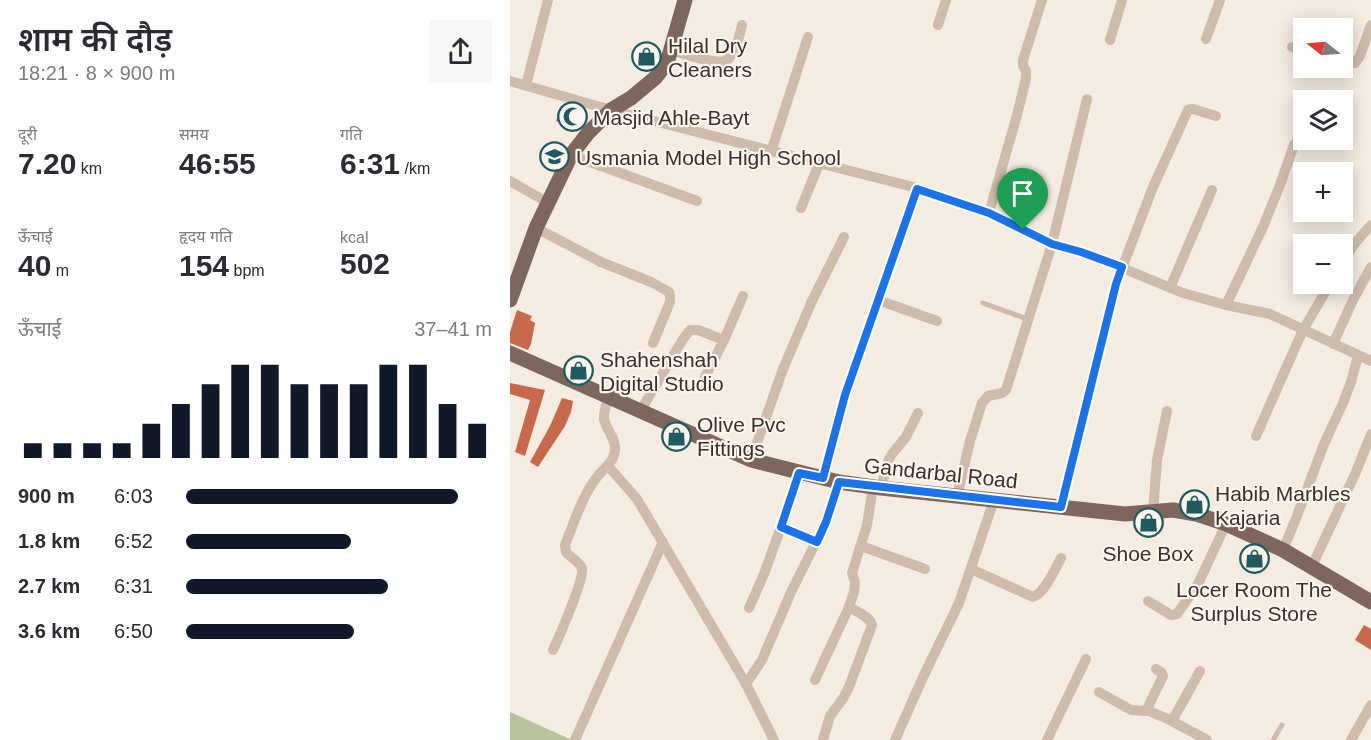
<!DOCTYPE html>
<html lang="hi">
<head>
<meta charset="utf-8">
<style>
  :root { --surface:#fff; --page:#f7f7f7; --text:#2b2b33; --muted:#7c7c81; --accent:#111827 }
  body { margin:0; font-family:Arial,"Noto Sans Devanagari",sans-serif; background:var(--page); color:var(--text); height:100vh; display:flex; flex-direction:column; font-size:22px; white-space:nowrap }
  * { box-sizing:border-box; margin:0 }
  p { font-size:20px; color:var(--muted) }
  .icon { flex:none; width:33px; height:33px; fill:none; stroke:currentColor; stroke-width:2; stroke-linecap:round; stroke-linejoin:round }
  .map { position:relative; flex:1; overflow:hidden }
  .side { display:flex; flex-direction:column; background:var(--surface); width:510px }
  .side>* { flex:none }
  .needle { width:39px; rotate:287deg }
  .buttons { position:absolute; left:783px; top:18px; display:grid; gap:12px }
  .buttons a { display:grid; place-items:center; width:60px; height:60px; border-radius:0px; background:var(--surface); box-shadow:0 3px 15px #0003; font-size:30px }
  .pin { position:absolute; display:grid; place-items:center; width:51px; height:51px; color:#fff; margin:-62px -26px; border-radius:50% 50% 50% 0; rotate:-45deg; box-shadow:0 0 6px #0007 }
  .pin .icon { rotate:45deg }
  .round { display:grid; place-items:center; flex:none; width:63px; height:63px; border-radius:0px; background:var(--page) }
  .overview { display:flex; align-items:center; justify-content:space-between; height:102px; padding:0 18px }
  h1 { font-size:33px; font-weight:600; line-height:45px }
  .metrics { display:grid; grid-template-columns:repeat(3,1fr); gap:9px; height:102px; padding:6px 18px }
  .metrics div { display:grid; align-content:center }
  .metrics b { font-size:30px; font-weight:600 }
  .metrics small { font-size:16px; font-weight:400 }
  .metrics p { font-size:16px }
  .chart { height:168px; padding:12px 18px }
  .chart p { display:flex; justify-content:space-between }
  .chart svg { width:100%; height:108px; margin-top:6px; stroke:var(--accent); stroke-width:6 }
  ul { padding:0 18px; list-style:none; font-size:20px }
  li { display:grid; grid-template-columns:96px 72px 1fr; align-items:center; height:45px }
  li i { height:15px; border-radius:8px; background:var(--accent) }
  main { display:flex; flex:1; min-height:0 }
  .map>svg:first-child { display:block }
  .green { fill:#b8c4a0 }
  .building { fill:#c8694b }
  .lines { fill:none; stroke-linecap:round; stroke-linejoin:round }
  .lane { stroke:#cdbbac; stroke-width:5 }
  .street { stroke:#cdbbac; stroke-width:10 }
  .primary { stroke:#7d675c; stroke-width:15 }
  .route-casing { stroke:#fff; stroke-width:12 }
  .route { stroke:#1a73e8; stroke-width:8 }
  .labels { text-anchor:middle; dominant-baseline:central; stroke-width:4.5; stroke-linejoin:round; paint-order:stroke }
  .poi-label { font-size:21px; fill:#3b302b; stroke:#fbf5ee; text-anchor:start }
  .street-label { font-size:21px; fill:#3b302b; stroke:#fbf5ee }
</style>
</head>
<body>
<main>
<section class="side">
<div class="overview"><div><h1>शाम की दौड़</h1><p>18:21 · 8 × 900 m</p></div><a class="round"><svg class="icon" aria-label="share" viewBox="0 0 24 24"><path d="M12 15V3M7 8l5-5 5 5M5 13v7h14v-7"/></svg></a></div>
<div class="metrics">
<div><p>दूरी</p><b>7.20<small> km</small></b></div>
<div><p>समय</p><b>46:55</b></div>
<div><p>गति</p><b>6:31<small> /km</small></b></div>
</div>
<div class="metrics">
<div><p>ऊँचाई</p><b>40<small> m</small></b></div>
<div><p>हृदय गति</p><b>154<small> bpm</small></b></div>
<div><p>kcal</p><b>502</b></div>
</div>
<div class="chart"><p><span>ऊँचाई</span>37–41 m</p>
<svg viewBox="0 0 160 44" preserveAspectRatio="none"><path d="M5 44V38M15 44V38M25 44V38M35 44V38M45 44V30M55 44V22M65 44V14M75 44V6M85 44V6M95 44V14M105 44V14M115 44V14M125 44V6M135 44V6M145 44V22M155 44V30"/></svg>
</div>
<ul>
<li><b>900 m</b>6:03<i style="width:89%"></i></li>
<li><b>1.8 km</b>6:52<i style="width:54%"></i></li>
<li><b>2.7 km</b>6:31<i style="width:66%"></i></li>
<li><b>3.6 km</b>6:50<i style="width:55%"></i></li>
</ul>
</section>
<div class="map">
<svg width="861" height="740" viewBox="0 0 861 740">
  <rect width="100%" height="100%" fill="#f4ebe1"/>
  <polygon class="green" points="0,712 62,740 0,740"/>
  <g class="building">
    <polygon points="51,106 77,113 74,123 70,127 46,121"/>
    <polygon points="7,310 22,316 20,320 25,323 21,344 18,350 0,343 0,332"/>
    <polygon points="0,383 35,390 15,456 5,452 20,400 0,394"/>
    <polygon points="52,398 63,401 61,412 55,426 28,467 20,462 40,426"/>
    <polygon points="854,625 861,629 861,650 845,640"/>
  </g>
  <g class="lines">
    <g class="lane">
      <polyline points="473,303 517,319"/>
      <polyline points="763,740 772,725"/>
    </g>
    <g class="street">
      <polyline points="428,25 436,0"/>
      <polyline points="696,39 710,0"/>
      <polyline points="600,40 612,0"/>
      <polyline points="782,47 794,50"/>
      <path d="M161 50C172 53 208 66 217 60 225 55 230 34 232 25"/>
      <polyline points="832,61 845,63 850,56 861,25"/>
      <polyline points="0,81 101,110 407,188 479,213 542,244 588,258 673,293 716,305 760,314 861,361"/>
      <polyline points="16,85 38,0"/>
      <polyline points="261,152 298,37"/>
      <polyline points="61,155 187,201"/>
      <polyline points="0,181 37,202"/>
      <polyline points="291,208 309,164"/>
      <polyline points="479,213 507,115 516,78 516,71 513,66 513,60 532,0"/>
      <polyline points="26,228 91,262 141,282 159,292 160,296 160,302 143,343"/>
      <polyline points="832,262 846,242 861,225"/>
      <polyline points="660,288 702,190"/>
      <polyline points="368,300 427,321"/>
      <polyline points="716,305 753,227 770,185 784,145 789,141 793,131"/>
      <polyline points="823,344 843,300 861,267"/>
      <polyline points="195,377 214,340 233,296"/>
      <polyline points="131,410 173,339 180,330 188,330 214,340"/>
      <polyline points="746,436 793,330 820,284"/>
      <polyline points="241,460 273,369 302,301 334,237"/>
      <polyline points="98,466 127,499 236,684 264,740"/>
      <polyline points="289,473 271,527 307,542"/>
      <polyline points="313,478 335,395 407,188"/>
      <polyline points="371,488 379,459 382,454 396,437 408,413"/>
      <polyline points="447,497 460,441 472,403 478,396 492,393 496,390 542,244 577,99"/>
      <polyline points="551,507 606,284 643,187 678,110 683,109 706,116"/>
      <polyline points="643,512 647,460 657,411"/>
      <polyline points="351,546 415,569"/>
      <polyline points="773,550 785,521 814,444 833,403 841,382 848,356"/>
      <polyline points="802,566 846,472 861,434"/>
      <path d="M461 569 523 597C535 593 545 569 551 558"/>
      <polyline points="638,601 661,615 667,614 688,584 716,524"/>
      <polyline points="239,608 254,574 271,527"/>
      <path d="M43 650C49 637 74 580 72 569 70 562 61 558 56 552L55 545C64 523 72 496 87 477 94 468 104 462 105 450 106 438 96 430 94 419 93 412 97 403 99 396"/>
      <polyline points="305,680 339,607 344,592 345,582 342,573 343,570 357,525 363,487"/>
      <polyline points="236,684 252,660 281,592 316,522 329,482"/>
      <polyline points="589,692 621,710 639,711 658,719 697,740"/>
      <polyline points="636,711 653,676 652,673 646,669"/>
      <polyline points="662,721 690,671"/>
      <polyline points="65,740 153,542"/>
      <path d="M313 740 320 716 334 697 339 687 362 625C359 616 347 612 339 607"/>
      <polyline points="385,740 414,675 449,603 484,500"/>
      <polyline points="537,740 576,659"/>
      <polyline points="841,740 861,705"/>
    </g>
    <g class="primary">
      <polyline points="0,300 26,228 61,155 78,133 101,110 121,98 145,78 157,63 175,0"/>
      <polyline points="0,353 241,460 329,482 371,488 615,514 663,510 686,514 716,524 773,550 861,602"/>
    </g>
  </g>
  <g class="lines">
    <defs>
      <polygon id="route" points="407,189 479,213 542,244 571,252 612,267 606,284 551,507 329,482 316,522 307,542 271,527 289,473 313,478 335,395"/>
    </defs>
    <use href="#route" class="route-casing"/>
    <use href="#route" class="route"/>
  </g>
  <defs>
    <symbol id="shop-ring" viewBox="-11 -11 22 22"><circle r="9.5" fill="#fbf5ee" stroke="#1f5a5e" stroke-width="1.5"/><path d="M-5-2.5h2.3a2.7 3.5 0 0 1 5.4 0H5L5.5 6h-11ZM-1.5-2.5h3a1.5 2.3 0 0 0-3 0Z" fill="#1f5a5e"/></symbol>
    <symbol id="mosque-ring" viewBox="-11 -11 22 22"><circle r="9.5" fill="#fbf5ee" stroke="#1f5a5e" stroke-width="1.5"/><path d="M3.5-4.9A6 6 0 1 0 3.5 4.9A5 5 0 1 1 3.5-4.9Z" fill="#1f5a5e"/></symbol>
    <symbol id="school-ring" viewBox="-11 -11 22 22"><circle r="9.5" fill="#fbf5ee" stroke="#1f5a5e" stroke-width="1.5"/><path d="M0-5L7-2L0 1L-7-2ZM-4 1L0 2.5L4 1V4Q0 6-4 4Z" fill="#1f5a5e"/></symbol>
  </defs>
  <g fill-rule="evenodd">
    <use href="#shop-ring" x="120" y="40" width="33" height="33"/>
    <use href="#mosque-ring" x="46" y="100" width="33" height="33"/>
    <use href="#school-ring" x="28" y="140" width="33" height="33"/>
    <use href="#shop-ring" x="52" y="354" width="33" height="33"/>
    <use href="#shop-ring" x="150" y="420" width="33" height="33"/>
    <use href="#shop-ring" x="668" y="488" width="33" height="33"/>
    <use href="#shop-ring" x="622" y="506" width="33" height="33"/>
    <use href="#shop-ring" x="728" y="542" width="33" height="33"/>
  </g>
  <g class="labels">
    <g class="poi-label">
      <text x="158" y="45">Hilal Dry<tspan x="158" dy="24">Cleaners</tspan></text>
      <text x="83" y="117">Masjid Ahle-Bayt</text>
      <text x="66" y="157">Usmania Model High School</text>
      <text x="90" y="359">Shahenshah<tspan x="90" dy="24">Digital Studio</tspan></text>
      <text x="187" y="424">Olive Pvc<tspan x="187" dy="24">Fittings</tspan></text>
      <text x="705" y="493">Habib Marbles<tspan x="705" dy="24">Kajaria</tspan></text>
      <text x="638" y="553" text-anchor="middle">Shoe Box</text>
      <text x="744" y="589" text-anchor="middle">Locer Room The<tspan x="744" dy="24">Surplus Store</tspan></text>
    </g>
    <g class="street-label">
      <text transform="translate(431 473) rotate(6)">Gandarbal Road</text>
    </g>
  </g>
</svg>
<div class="buttons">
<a><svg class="needle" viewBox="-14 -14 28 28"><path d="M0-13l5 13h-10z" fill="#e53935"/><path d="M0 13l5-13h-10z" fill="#7c7c81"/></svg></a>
<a><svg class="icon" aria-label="layers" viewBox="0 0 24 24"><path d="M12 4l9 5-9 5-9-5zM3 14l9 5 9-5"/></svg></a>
<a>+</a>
<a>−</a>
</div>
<div class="pin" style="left:513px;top:230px;background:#1e9e55"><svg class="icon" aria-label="arrive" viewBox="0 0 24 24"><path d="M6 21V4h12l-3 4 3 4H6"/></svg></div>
</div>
</main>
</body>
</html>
